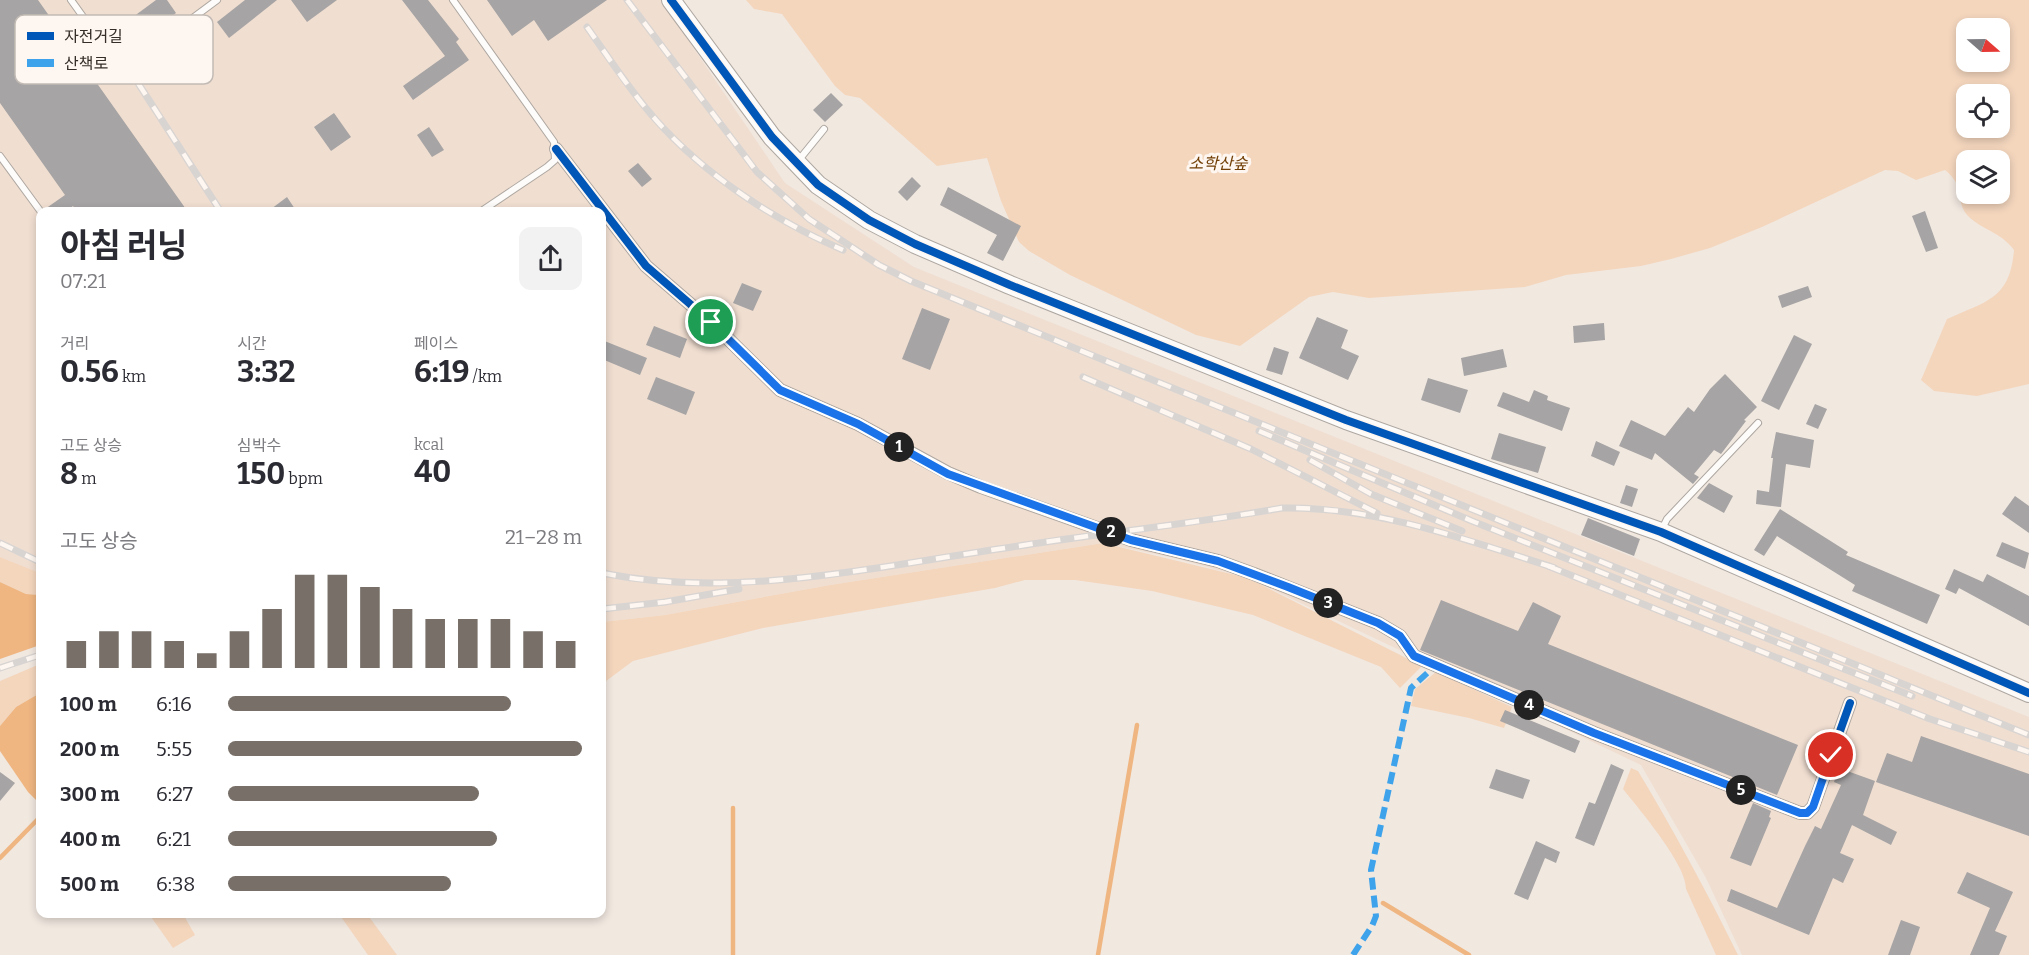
<!DOCTYPE html>
<html lang="ko">
<head>
<meta charset="utf-8">
<style>
  :root { --surface:#fff; --page:#f2f2f3; --text:#2b2b33; --muted:#7c7c81; --accent:#776f68 }
  body { margin:0; font-family:Bitter,"Noto Sans KR",serif; background:var(--page); color:var(--text); height:100vh; display:flex; flex-direction:column; font-size:22px; white-space:nowrap }
  * { box-sizing:border-box; margin:0 }
  p { font-size:20px; color:var(--muted) }
  .icon { flex:none; width:33px; height:33px; fill:none; stroke:currentColor; stroke-width:2; stroke-linecap:round; stroke-linejoin:round }
  .map { position:relative; flex:1; overflow:hidden }
  .sheet { position:absolute; left:36px; top:207px; width:570px; height:711px; display:flex; flex-direction:column; background:var(--surface); border-radius:12px; box-shadow:0 3px 9px #0003 }
  .sheet>* { flex:none }
  .needle { width:39px; rotate:110deg }
  .buttons { position:absolute; left:1956px; top:18px; display:grid; gap:12px }
  .buttons a { display:grid; place-items:center; width:54px; height:54px; border-radius:12px; background:var(--surface); box-shadow:0 3px 9px #0003; font-size:30px }
  .pin { position:absolute; display:grid; place-items:center; width:51px; height:51px; color:#fff; margin:-26px; border:3px solid #fff; border-radius:50%; box-shadow:0 2px 6px #0007 }
  .km { position:absolute; width:30px; height:30px; margin:-15px; border-radius:50%; background:#222; color:#fff; font-size:16px; line-height:30px; text-align:center }
  .round { display:grid; place-items:center; flex:none; width:63px; height:63px; border-radius:12px; background:var(--page) }
  .overview { display:flex; align-items:center; justify-content:space-between; height:102px; padding:0 24px }
  h1 { font-size:33px; font-weight:700; line-height:45px }
  .stats { display:grid; grid-template-columns:repeat(3,1fr); gap:9px; height:102px; padding:6px 24px }
  .stats div { display:grid; align-content:center }
  .stats b { font-size:30px; font-weight:700 }
  .stats small { font-size:16px; font-weight:400 }
  .stats p { font-size:16px }
  .chart { height:168px; padding:12px 24px }
  .chart p { display:flex; justify-content:space-between }
  .chart svg { width:100%; height:108px; margin-top:6px; stroke:var(--accent); stroke-width:6 }
  ul { padding:0 24px; list-style:none; font-size:20px }
  li { display:grid; grid-template-columns:96px 72px 1fr; align-items:center; height:45px }
  li i { height:15px; border-radius:8px; background:var(--accent) }
  .map>svg:first-child { display:block }
  .built { fill:#f0ded1 }
  .green { fill:#f4d6bd; fill-rule:evenodd }
  .water { fill:#efb682 }
  .lines { fill:none; stroke-linecap:round; stroke-linejoin:round }
  .stream { stroke:#efb682; stroke-width:4.5 }
  .building { fill:#a6a4a4 }
  .lane-casing { stroke:#aea7a1; stroke-width:8 }
  .street-casing { stroke:#aea7a1; stroke-width:14 }
  .secondary-casing { stroke:#aea7a1; stroke-width:20 }
  .lane { stroke:#fdfcfa; stroke-width:6 }
  .street { stroke:#fdfcfa; stroke-width:12 }
  .secondary { stroke:#fdfcfa; stroke-width:18 }
  .rail-casing { stroke:#d8d4d2; stroke-width:7 }
  .rail { stroke:#fef6f0; stroke-width:4.5; stroke-dasharray:14; stroke-linecap:butt }
  .quiet { stroke:#3ea3eb; stroke-width:6; stroke-dasharray:12 6; stroke-linecap:butt }
  .cycleway-casing { stroke:#fef6f0; stroke-width:11 }
  .cycleway { stroke:#0057b8; stroke-width:8 }
  .route-casing { stroke:#fff; stroke-width:12 }
  .route { stroke:#1a73e8; stroke-width:8 }
  .labels { text-anchor:middle; dominant-baseline:central; stroke-width:6; stroke-linejoin:round; paint-order:stroke }
  .park-label { font-size:16px; font-style:italic; fill:#724007; stroke:#fef6f0 }
  .key { fill:#fef6f0; stroke:#c2bab4; stroke-width:1.5 }
  .key-label { font-size:16px; fill:#352e28 }
</style>
</head>
<body>
<div class="map">
<svg width="2029" height="955" viewBox="0 0 2029 955">
  <rect width="100%" height="100%" fill="#f1e8e0"/>
  <polygon class="built" points="0,0 661,0 785,183 914,267 2029,717 2029,955 1742,955 1706,878 1641,765 1248,578 1174,558 1103,543 830,585 665,615 602,622 602,212 40,212 40,573 0,557"/>
  <g class="green">
    <path d="M746 0H2029V384L1977 396 1934 391 1921 380 1947 319C1987 301 2010 299 2014 250 2001 232 1982 230 1968 216 1954 200 1967 188 1945 170L1916 180 1898 171 1885 170 1762 227 1710 248 1671 259 1641 266 1566 275 1525 287 1369 298 1333 292 1309 297 1240 346 1196 335 1070 275 1029 251 1019 242 1001 201 987 158 937 166 860 98 845 95 835 86 782 14 754 9ZM1966 28H2000V62H1966ZM1966 94H2000V128H1966ZM1966 160H2000V194H1966Z"/>
    <polygon points="1103,543 1248,578 1422,666 1400,688 1381,667 1253,615 1152,591 1075,580 1025,580 995,588 763,628 633,661 602,684 602,622 665,615 830,585"/>
    <polygon points="0,557 40,573 40,595 26,594 0,582"/>
    <polygon points="40,664 40,693 16,707 0,726 0,681"/>
    <polygon points="1436,672 1512,707 1504,728 1469,718 1411,706 1415,689"/>
    <path d="M1631 768 1638 771C1674 831 1707 892 1738 955H1716L1686 889C1687 865 1639 809 1623 789Z"/>
    <polygon points="149,914 183,914 195,935 173,948"/>
    <polygon points="339,914 367,914 397,955 368,955"/>
  </g>
  <g class="water">
    <polygon points="0,582 26,594 40,595 40,645 0,659"/>
    <polygon points="40,693 40,804 28,792 0,751 0,726 16,707"/>
  </g>
  <g class="lines">
    <g class="stream">
      <polyline points="0,858 40,817"/>
      <polyline points="1383,903 1469,955"/>
      <polyline points="733,955 733,808"/>
      <polyline points="1098,955 1137,725"/>
    </g>
  </g>
  <g class="building">
    <polygon points="0,0 38,0 188,212 77,212 73,206 65,212 46,212 45,209 65,195 0,103"/>
    <polygon points="156,0 167,0 176,13 128,49 114,31"/>
    <polygon points="245,0 277,0 229,38 217,22"/>
    <polygon points="291,0 337,0 307,22"/>
    <polygon points="402,0 428,0 459,39 456,42 469,60 413,100 403,86 445,56"/>
    <polygon points="487,0 607,0 548,41 534,20 512,36"/>
    <polygon points="831,93 843,105 825,122 813,110"/>
    <polygon points="334,113 351,137 331,151 314,127"/>
    <polygon points="429,127 444,150 432,157 417,135"/>
    <polygon points="638,163 652,179 642,187 628,171"/>
    <polygon points="912,177 921,186 907,201 898,192"/>
    <polygon points="948,187 1021,226 1003,261 987,253 997,235 940,205"/>
    <polygon points="287,197 297,212 267,212"/>
    <polygon points="1925,211 1938,248 1926,252 1912,216"/>
    <polygon points="742,283 762,291 753,311 733,303"/>
    <polygon points="1808,286 1812,297 1782,308 1778,296"/>
    <polygon points="922,308 950,319 930,370 902,359"/>
    <polygon points="1317,317 1348,330 1341,348 1359,356 1348,380 1299,358"/>
    <polygon points="1604,323 1605,340 1574,343 1573,326"/>
    <polygon points="654,326 687,339 680,358 646,345"/>
    <polygon points="1794,335 1812,344 1779,410 1761,401"/>
    <polygon points="602,340 647,358 640,375 602,359"/>
    <polygon points="1274,347 1289,352 1282,375 1266,370"/>
    <polygon points="1503,349 1507,367 1464,376 1461,358"/>
    <polygon points="1725,374 1757,407 1744,420 1746,421 1721,454 1714,450 1694,474 1699,477 1693,484 1655,453 1652,460 1619,446 1631,420 1665,436 1688,407 1694,412 1710,389"/>
    <polygon points="656,377 695,392 686,415 647,399"/>
    <polygon points="1428,378 1468,390 1460,413 1421,400"/>
    <polygon points="1534,390 1548,396 1547,400 1570,408 1562,431 1497,406 1503,392 1529,402"/>
    <polygon points="1815,404 1827,409 1818,429 1806,424"/>
    <polygon points="1776,432 1814,440 1810,468 1786,464 1781,507 1756,504 1757,490 1769,492 1773,458 1771,458"/>
    <polygon points="1499,433 1546,447 1538,473 1491,459"/>
    <polygon points="1596,441 1620,452 1614,466 1591,456"/>
    <polygon points="1709,483 1733,496 1724,513 1697,498"/>
    <polygon points="1626,485 1638,489 1632,507 1620,503"/>
    <polygon points="2015,496 2029,506 2029,533 2002,514"/>
    <polygon points="1780,509 1848,552 1846,555 1940,595 1927,624 1852,591 1855,585 1777,536 1764,556 1754,550"/>
    <polygon points="1588,518 1640,539 1634,556 1581,535"/>
    <polygon points="2002,542 2029,553 2025,569 1996,556"/>
    <polygon points="1954,569 1983,582 1987,574 2029,596 2029,626 1959,588 1956,594 1945,589"/>
    <polygon points="1441,600 1518,631 1533,602 1561,616 1548,644 1798,745 1777,795 1420,650"/>
    <polygon points="1505,710 1580,741 1575,753 1500,721"/>
    <polygon points="1921,736 2029,774 2029,836 1876,782 1887,753 1912,762"/>
    <polygon points="1611,764 1624,770 1594,846 1575,838 1589,802 1595,804"/>
    <polygon points="1839,768 1875,781 1863,815 1897,832 1891,845 1852,825 1840,853 1854,859 1843,883 1833,878 1809,935 1727,901 1731,889 1777,908 1805,846 1815,826 1821,829 1841,785 1834,782"/>
    <polygon points="1496,769 1530,780 1523,799 1489,788"/>
    <polygon points="0,772 15,783 0,801"/>
    <polygon points="1753,803 1771,811 1769,817 1771,818 1751,866 1730,858"/>
    <polygon points="1536,841 1560,852 1556,863 1545,858 1528,900 1514,894"/>
    <polygon points="1967,872 2013,892 1995,931 2007,936 1999,955 1970,955 1990,908 1957,893"/>
    <polygon points="1901,920 1920,927 1910,955 1888,955"/>
  </g>
  <g class="lines">
    <defs>
      <g id="lane">
        <polyline points="71,0 117,64 128,66 217,0"/>
        <polyline points="453,0 554,142 555,160 547,167 480,212"/>
        <polyline points="0,156 41,212"/>
        <polyline points="798,161 824,129"/>
        <polyline points="1662,529 1667,519 1758,423"/>
      </g>
      <polyline id="street" points="556,149 646,266 711,322 780,390 858,424 948,473 981,487 1131,540 1218,561 1254,574 1378,623 1400,636 1414,656 1594,733 1800,813 1807,813 1813,807 1850,703"/>
      <polyline id="secondary" points="671,0 772,137 818,185 869,220 915,244 1010,285 1346,420 1661,532 2029,693"/>
    </defs>
    <use href="#lane" class="lane-casing"/>
    <use href="#street" class="street-casing"/>
    <use href="#secondary" class="secondary-casing"/>
    <use href="#lane" class="lane"/>
    <use href="#street" class="street"/>
    <use href="#secondary" class="secondary"/>
    <defs>
      <g id="rail">
        <polyline points="627,0 757,172 809,219 879,265 911,281 1106,361 2029,735"/>
        <path d="M587 27C609 58 630 91 656 120 706 176 774 220 843 250"/>
        <polyline points="138,83 221,212"/>
        <polyline points="1083,377 1251,449 1377,513"/>
        <polyline points="1259,431 1472,521 1912,696"/>
        <polyline points="1310,460 1371,494 1462,531"/>
        <polyline points="0,543 40,562"/>
        <polyline points="1548,566 1930,719 2029,752"/>
        <path d="M602 573C736 600 878 566 1012 547 1101 533 1192 524 1282 508 1375 506 1467 540 1555 568"/>
        <polyline points="602,609 665,602 739,589"/>
        <polyline points="0,668 40,655"/>
      </g>
    </defs>
    <use href="#rail" class="rail-casing"/>
    <use href="#rail" class="rail"/>
    <polyline class="quiet" points="1353,955 1372,926 1376,916 1371,870 1411,688 1436,665"/>
    <defs>
      <g id="cycleway">
        <polyline points="671,0 772,137 818,185 869,220 915,244 1010,285 1346,420 1661,532 2029,693"/>
        <polyline points="556,149 646,266 711,322 780,390 858,424 948,473 981,487 1131,540 1218,561 1254,574 1378,623 1400,636 1414,656 1594,733 1800,813 1807,813 1813,807 1850,703"/>
      </g>
    </defs>
    <use href="#cycleway" class="cycleway-casing"/>
    <use href="#cycleway" class="cycleway"/>
  </g>
  <g class="lines">
    <defs>
      <polyline id="route" points="711,322 780,390 858,424 948,474 1131,540 1218,561 1288,587 1378,623 1400,636 1414,656 1594,733 1800,813 1807,813 1813,807 1831,755"/>
    </defs>
    <use href="#route" class="route-casing"/>
    <use href="#route" class="route"/>
  </g>
  <g class="labels">
    <g class="park-label">
      <text x="1218" y="163">소학산숲</text>
    </g>
  </g>
  <rect x="15" y="15" width="198" height="69" rx="9" class="key"/>
  <rect x="27" y="32" width="27" height="8" fill="#0057b8"/>
  <rect x="27" y="59" width="27" height="8" fill="#3ea3eb"/>
  <g class="key-label">
    <text x="64" y="42">자전거길</text>
    <text x="64" y="69">산책로</text>
  </g>
</svg>
<div class="buttons">
<a><svg class="needle" viewBox="-14 -14 28 28"><path d="M0-13l5 13h-10z" fill="#e53935"/><path d="M0 13l5-13h-10z" fill="#7c7c81"/></svg></a>
<a><svg class="icon" aria-label="locate" viewBox="0 0 24 24"><circle cx="12" cy="12" r="6"/><path d="M12 2v4M12 18v4M2 12h4M18 12h4"/></svg></a>
<a><svg class="icon" aria-label="layers" viewBox="0 0 24 24"><path d="M12 4l9 5-9 5-9-5zM3 14l9 5 9-5"/></svg></a>
</div>
<div class="pin" style="left:711px;top:322px;background:#1e9e55"><svg class="icon" aria-label="arrive" viewBox="0 0 24 24"><path d="M6 21V4h12l-3 4 3 4H6"/></svg></div>
<div class="pin" style="left:1831px;top:755px;background:#d93025"><svg class="icon" aria-label="check" viewBox="0 0 24 24"><path d="M5 12l5 5 9-10"/></svg></div>
<b class="km" style="left:899px;top:447px">1</b>
<b class="km" style="left:1111px;top:532px">2</b>
<b class="km" style="left:1328px;top:603px">3</b>
<b class="km" style="left:1529px;top:705px">4</b>
<b class="km" style="left:1741px;top:790px">5</b>
<section class="sheet">
<div class="overview"><div><h1>아침 러닝</h1><p>07:21</p></div><a class="round"><svg class="icon" aria-label="share" viewBox="0 0 24 24"><path d="M12 15V3M7 8l5-5 5 5M5 13v7h14v-7"/></svg></a></div>
<div class="stats">
<div><p>거리</p><b>0.56<small> km</small></b></div>
<div><p>시간</p><b>3:32</b></div>
<div><p>페이스</p><b>6:19<small> /km</small></b></div>
</div>
<div class="stats">
<div><p>고도 상승</p><b>8<small> m</small></b></div>
<div><p>심박수</p><b>150<small> bpm</small></b></div>
<div><p>kcal</p><b>40</b></div>
</div>
<div class="chart"><p><span>고도 상승</span>21–28 m</p>
<svg viewBox="0 0 160 44" preserveAspectRatio="none"><path d="M5 44V33M15 44V29M25 44V29M35 44V33M45 44V38M55 44V29M65 44V20M75 44V6M85 44V6M95 44V11M105 44V20M115 44V24M125 44V24M135 44V24M145 44V29M155 44V33"/></svg>
</div>
<ul>
<li><b>100 m</b>6:16<i style="width:80%"></i></li>
<li><b>200 m</b>5:55<i style="width:100%"></i></li>
<li><b>300 m</b>6:27<i style="width:71%"></i></li>
<li><b>400 m</b>6:21<i style="width:76%"></i></li>
<li><b>500 m</b>6:38<i style="width:63%"></i></li>
</ul>
</section>
</div>
</body>
</html>
